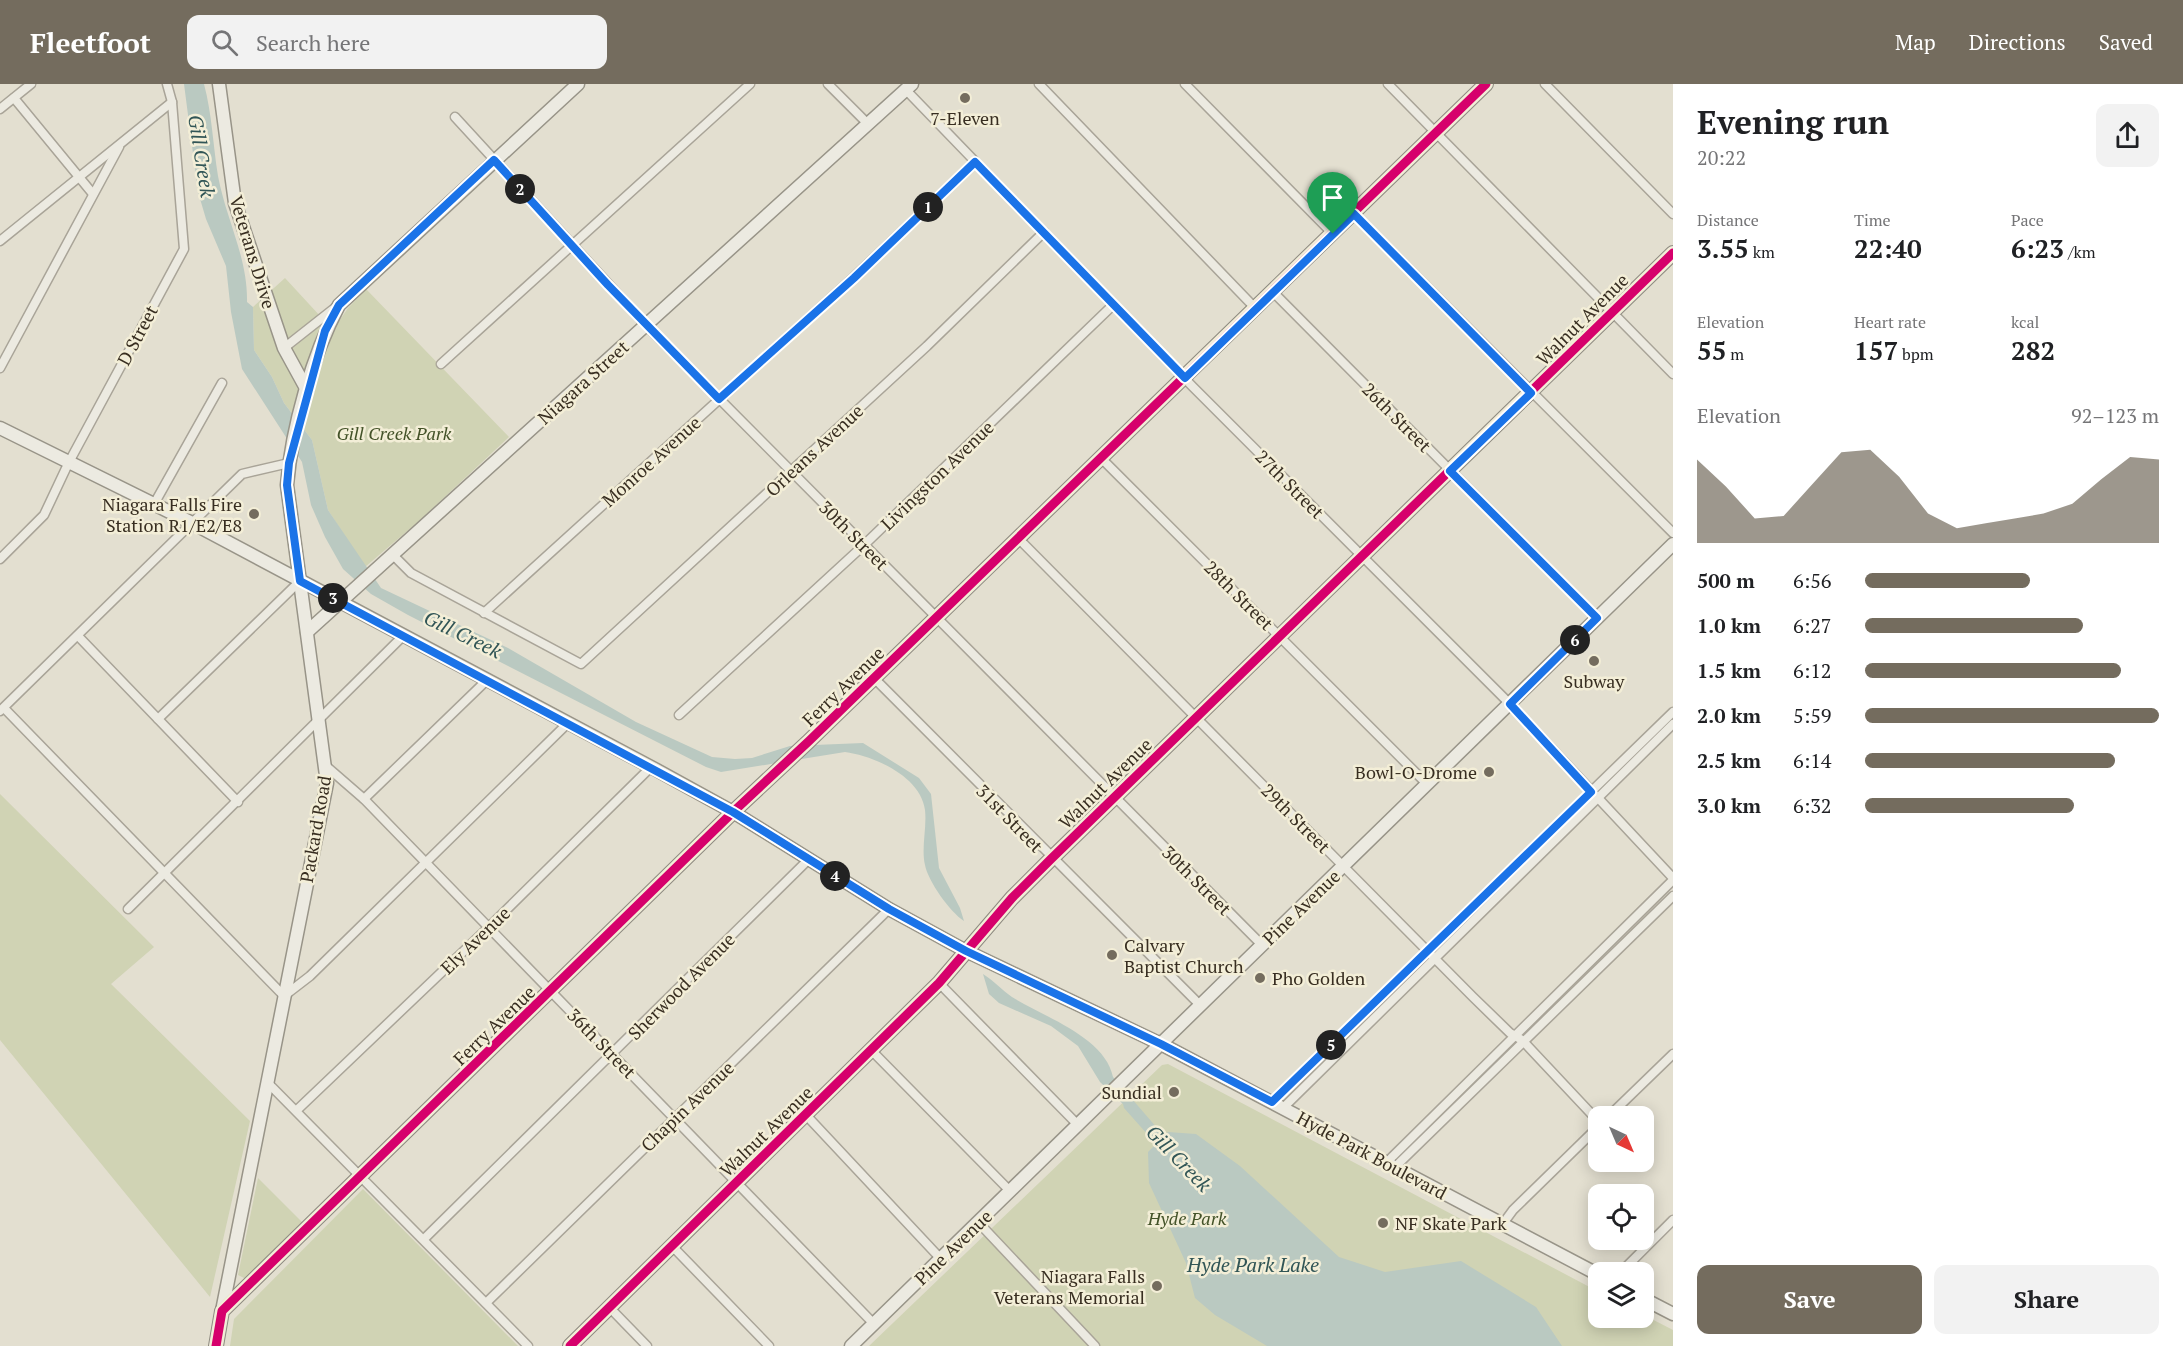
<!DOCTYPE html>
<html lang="en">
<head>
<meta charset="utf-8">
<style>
  :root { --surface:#fff; --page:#f2f2f2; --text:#202124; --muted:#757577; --accent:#746c5e }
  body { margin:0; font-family:"PT Serif",serif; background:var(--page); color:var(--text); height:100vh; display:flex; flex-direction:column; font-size:22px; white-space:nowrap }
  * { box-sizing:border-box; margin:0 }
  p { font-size:20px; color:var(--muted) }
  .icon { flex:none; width:33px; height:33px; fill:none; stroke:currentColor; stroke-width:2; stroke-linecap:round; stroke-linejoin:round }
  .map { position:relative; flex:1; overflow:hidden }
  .sheet { display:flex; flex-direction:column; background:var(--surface); width:510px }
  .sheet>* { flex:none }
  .needle { width:39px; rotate:136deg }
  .controls { position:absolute; left:1588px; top:1022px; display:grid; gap:12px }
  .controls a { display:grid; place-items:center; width:66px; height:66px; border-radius:12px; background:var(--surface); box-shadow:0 3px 15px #0003; font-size:30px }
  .pin { position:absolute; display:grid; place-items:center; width:51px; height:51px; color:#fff; margin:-62px -26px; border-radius:50% 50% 50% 0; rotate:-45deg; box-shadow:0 0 6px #0007 }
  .pin .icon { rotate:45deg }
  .km { position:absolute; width:30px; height:30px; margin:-15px; border-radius:50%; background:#222; color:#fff; font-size:16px; line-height:30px; text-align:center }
  .round { display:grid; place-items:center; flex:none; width:63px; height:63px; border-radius:12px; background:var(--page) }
  .summary { display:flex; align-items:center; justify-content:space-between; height:102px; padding:0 24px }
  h1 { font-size:33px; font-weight:700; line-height:45px }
  .figures { display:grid; grid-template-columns:repeat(3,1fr); gap:9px; height:102px; padding:6px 24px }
  .figures div { display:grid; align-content:center }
  .figures b { font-size:26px; font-weight:700 }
  .figures small { font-size:16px; font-weight:400 }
  .figures p { font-size:16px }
  .chart { height:168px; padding:12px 24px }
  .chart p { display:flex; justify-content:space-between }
  .chart svg { width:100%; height:108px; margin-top:6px; fill:var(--accent); opacity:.7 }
  .button { display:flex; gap:12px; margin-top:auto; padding:12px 24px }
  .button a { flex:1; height:69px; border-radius:12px; background:var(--accent); color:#fff; font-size:24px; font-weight:700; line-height:69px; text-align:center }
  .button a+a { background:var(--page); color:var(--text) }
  ul { padding:0 24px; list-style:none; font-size:20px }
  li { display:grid; grid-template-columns:96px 72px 1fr; align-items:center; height:45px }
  li i { height:15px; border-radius:8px; background:var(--accent) }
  header { display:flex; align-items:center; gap:36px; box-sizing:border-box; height:84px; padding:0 30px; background:var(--accent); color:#fff }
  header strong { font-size:28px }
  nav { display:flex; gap:33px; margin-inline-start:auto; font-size:21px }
  .search { width:420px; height:54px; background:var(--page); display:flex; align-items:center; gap:15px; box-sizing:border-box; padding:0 21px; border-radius:12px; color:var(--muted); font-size:22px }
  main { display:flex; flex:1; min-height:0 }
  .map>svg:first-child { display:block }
  .green { fill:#d0d3b4 }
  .water { fill:#bac9c1 }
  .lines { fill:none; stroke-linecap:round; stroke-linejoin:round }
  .street-casing { stroke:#a9a498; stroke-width:11 }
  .secondary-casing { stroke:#989488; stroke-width:15 }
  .primary-casing { stroke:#8e8a7f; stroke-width:16 }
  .street { stroke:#eceae1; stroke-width:8 }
  .secondary { stroke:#eceae1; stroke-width:12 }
  .primary { stroke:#e3e0d3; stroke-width:14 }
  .cycleway-casing { stroke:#f3eed7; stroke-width:13 }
  .cycleway { stroke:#d6006c; stroke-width:9 }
  .route-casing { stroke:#fff; stroke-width:12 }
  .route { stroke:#1a73e8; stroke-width:8 }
  .poi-dot { fill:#746c5e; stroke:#f3eed7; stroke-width:2 }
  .labels { text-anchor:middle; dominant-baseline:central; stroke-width:5; stroke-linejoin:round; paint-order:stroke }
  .poi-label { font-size:18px; fill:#382e21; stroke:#f3eed7; text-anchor:end }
  .street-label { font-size:18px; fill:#382e21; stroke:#f3eed7 }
  .park-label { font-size:18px; font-style:italic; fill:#445329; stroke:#f3eed7 }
  .water-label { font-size:20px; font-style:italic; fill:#315556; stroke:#f3eed7 }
</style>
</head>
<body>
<header>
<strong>Fleetfoot</strong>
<div class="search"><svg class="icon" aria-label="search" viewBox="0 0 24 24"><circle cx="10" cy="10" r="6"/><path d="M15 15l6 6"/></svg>Search here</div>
<nav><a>Map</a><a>Directions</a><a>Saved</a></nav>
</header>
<main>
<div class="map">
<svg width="1673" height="1262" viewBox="0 0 1673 1262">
  <rect width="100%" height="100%" fill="#e3dfd0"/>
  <g class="green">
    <polygon points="285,194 333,246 348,224 366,205 509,353 419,437 365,483 328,426 312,356 284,319 272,293 254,266 253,223"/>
    <polygon points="0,710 154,863 111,900 250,1037 210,1213 0,956"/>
    <polygon points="1168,980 1599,1208 1599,1233 1644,1233 1644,1231 1673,1246 1673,1262 869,1262 1162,981"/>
    <polygon points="258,1094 304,1140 246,1195 238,1191"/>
    <polygon points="363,1105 518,1262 230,1262 234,1235"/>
  </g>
  <g class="water">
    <path d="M184 0H204C212 30 213 61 218 92 226 135 248 174 247 218L253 223 254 266 272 293 284 319 312 356 328 426 381 504 508 564 636 638 712 673 735 675 752 674 790 662 863 659 919 694 931 710 939 784 960 824 964 837C950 828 928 797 925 781 921 764 927 744 925 726 921 693 875 672 845 668L721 688 706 683 408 531 371 510 343 485 325 453 311 421 302 378 242 285 231 228 226 182 206 135 198 108Z"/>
    <path d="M983 890C994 897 1002 906 1012 913 1044 933 1105 953 1113 993L1164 1052 1168 1048 1196 1050 1240 1082 1339 1173 1385 1188 1461 1177 1536 1223 1562 1262H1267L1215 1231 1195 1214 1186 1179 1149 1099 1148 1068 1156 1060 1124 1024 1123 1020 1100 998 1078 962 1051 942 999 919 989 910Z"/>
  </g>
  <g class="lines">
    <defs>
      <g id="street">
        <polyline points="828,0 868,40"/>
        <polyline points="1039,0 1256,225"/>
        <polyline points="1185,0 1333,150"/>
        <polyline points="1388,0 1673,290"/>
        <polyline points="1545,0 1673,130"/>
        <polyline points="906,6 1193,303 1510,620 1673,794"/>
        <polyline points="14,14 93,110"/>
        <polyline points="0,25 31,0"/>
        <polyline points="455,33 646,241 1262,861"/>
        <polyline points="1354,130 1673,449"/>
        <polyline points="0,157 172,18"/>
        <polyline points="1273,208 1597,534"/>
        <polyline points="284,264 336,223"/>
        <polyline points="441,280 750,0"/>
        <polyline points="0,284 119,63"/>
        <polyline points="1101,374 1427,700"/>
        <polyline points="153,422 222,299"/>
        <polyline points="1018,454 1473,913 1510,949 1522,956 1599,1038"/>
        <polyline points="392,470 411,489 581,580 927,262 1044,148"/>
        <polyline points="0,475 44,431 68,380 184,165 172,18 167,0"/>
        <polyline points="484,529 854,193 975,78"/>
        <polyline points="78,552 238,718"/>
        <polyline points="874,594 1200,921"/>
        <polyline points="4,624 284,912 310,892 567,640"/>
        <polyline points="0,627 242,390 289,379"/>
        <polyline points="679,631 864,461 1113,221"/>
        <polyline points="158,635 300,497"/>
        <polyline points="326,682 364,715 874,1240"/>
        <polyline points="364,715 487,596"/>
        <polyline points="128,825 403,552"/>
        <polyline points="939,899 1078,1041"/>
        <polyline points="872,967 1010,1107"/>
        <polyline points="267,998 528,1262"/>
        <polyline points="1272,1018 1673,628"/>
        <polyline points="1283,1024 1673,640"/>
        <polyline points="297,1026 489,843 651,683"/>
        <polyline points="806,1031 940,1174"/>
        <polyline points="1609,1032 1673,970"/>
        <polyline points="1386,1079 1673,796"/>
        <polyline points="1395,1083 1673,812"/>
        <polyline points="978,1138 1095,1262"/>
        <polyline points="1502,1141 1513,1126 1599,1042"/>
        <polyline points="424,1155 808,776"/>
        <polyline points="673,1163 769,1262"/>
        <polyline points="1621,1188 1673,1136"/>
        <polyline points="486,1219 889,825"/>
        <polyline points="610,1224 647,1262"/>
      </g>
      <g id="secondary">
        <polyline points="219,0 235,119 284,264 307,306"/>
        <polyline points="0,344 192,439 651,683 733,728 889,825 966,867 1161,960 1599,1191"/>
        <polyline points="307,548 912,0"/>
        <polyline points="1644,1215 1673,1230"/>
        <path d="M222 1227 327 699 287 401C292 343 312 272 339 221L578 0"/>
        <polyline points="851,1262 1673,460"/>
      </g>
      <g id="primary">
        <polyline points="216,1262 222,1227 733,728 809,657 1486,0"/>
        <polyline points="570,1262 939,899 1012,814 1051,775 1673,169"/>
      </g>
    </defs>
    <use href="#street" class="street-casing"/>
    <use href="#secondary" class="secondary-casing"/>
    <use href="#primary" class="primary-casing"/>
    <use href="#street" class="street"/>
    <use href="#secondary" class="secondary"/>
    <use href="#primary" class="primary"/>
    <defs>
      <g id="cycleway">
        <polyline points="216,1262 222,1227 733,728 809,657 1486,0"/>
        <polyline points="570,1262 939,899 1012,814 1051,775 1673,169"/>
      </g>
    </defs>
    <use href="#cycleway" class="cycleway-casing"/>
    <use href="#cycleway" class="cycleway"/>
  </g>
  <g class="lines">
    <defs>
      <polygon id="route" points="494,76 608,201 719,315 854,194 975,78 1185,294 1354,130 1531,309 1450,387 1597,534 1510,620 1591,708 1272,1018 1161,960 966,867 889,825 733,728 300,497 287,401 289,379 325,247 339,221"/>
    </defs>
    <use href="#route" class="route-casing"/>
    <use href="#route" class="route"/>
  </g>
  <g class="poi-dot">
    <circle cx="965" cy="14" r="6"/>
    <circle cx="254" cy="430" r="6"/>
    <circle cx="1594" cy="577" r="6"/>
    <circle cx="1489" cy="688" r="6"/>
    <circle cx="1112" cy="871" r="6"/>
    <circle cx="1260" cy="894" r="6"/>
    <circle cx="1174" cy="1008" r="6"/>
    <circle cx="1383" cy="1139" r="6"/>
    <circle cx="1157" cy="1202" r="6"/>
  </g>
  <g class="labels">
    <g class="poi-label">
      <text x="965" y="34" text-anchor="middle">7-Eleven</text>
      <text x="242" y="420">Niagara Falls Fire<tspan x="242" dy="21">Station R1/E2/E8</tspan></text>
      <text x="1594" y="597" text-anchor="middle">Subway</text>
      <text x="1477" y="688">Bowl-O-Drome</text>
      <text x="1124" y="861" text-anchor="start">Calvary<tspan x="1124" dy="21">Baptist Church</tspan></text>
      <text x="1272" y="894" text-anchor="start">Pho Golden</text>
      <text x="1162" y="1008">Sundial</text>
      <text x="1395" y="1139" text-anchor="start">NF Skate Park</text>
      <text x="1145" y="1192">Niagara Falls<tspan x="1145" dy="21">Veterans Memorial</tspan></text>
    </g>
    <g class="street-label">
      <text transform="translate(253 168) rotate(73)">Veterans Drive</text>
      <text transform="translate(1582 235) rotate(-45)">Walnut Avenue</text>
      <text transform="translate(137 251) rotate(-62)">D Street</text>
      <text transform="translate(583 298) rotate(-42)">Niagara Street</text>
      <text transform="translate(1397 333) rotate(45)">26th Street</text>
      <text transform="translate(814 366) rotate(-43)">Orleans Avenue</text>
      <text transform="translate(651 377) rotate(-42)">Monroe Avenue</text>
      <text transform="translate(937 391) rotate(-44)">Livingston Avenue</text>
      <text transform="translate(1290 400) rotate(45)">27th Street</text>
      <text transform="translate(854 451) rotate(45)">30th Street</text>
      <text transform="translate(1239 511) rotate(45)">28th Street</text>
      <text transform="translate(843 602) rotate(-44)">Ferry Avenue</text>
      <text transform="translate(1105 699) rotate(-44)">Walnut Avenue</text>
      <text transform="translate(1010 734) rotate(46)">31st Street</text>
      <text transform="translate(1296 734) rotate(45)">29th Street</text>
      <text transform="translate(315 745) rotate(-80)">Packard Road</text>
      <text transform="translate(1197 796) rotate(45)">30th Street</text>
      <text transform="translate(1301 823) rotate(-44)">Pine Avenue</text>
      <text transform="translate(475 856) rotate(-44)">Ely Avenue</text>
      <text transform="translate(681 902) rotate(-45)">Sherwood Avenue</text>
      <text transform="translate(494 941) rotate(-44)">Ferry Avenue</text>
      <text transform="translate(602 959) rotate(46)">36th Street</text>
      <text transform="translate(687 1022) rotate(-44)">Chapin Avenue</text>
      <text transform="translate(766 1047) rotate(-44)">Walnut Avenue</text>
      <text transform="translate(1372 1071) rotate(28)">Hyde Park Boulevard</text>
      <text transform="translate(953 1163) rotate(-44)">Pine Avenue</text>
    </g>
    <g class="park-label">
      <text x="394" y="349">Gill Creek Park</text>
      <text x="1187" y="1134">Hyde Park</text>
    </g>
    <g class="water-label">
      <text transform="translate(202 72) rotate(81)">Gill Creek</text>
      <text transform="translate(463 550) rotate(26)">Gill Creek</text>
      <text transform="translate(1179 1074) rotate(46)">Gill Creek</text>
      <text x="1253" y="1180">Hyde Park Lake</text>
    </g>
  </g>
</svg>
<div class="controls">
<a><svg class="needle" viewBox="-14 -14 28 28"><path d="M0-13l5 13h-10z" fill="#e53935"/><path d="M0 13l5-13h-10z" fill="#757577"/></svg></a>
<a><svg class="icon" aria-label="locate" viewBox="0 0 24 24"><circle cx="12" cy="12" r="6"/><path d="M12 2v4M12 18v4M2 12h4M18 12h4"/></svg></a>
<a><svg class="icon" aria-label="layers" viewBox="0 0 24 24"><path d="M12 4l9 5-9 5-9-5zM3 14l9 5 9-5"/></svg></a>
</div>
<div class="pin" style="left:1333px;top:150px;background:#1e9e55"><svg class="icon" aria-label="arrive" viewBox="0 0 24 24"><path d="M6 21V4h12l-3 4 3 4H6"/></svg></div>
<b class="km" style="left:928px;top:123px">1</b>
<b class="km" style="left:520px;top:105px">2</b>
<b class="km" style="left:333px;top:514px">3</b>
<b class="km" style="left:835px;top:792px">4</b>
<b class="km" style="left:1331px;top:961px">5</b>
<b class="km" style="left:1575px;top:556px">6</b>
</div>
<section class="sheet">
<div class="summary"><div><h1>Evening run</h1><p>20:22</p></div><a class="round"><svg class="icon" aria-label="share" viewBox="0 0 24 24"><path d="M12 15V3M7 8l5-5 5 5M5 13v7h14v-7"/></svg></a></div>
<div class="figures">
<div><p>Distance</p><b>3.55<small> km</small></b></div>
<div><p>Time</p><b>22:40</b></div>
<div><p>Pace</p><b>6:23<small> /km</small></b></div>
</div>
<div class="figures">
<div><p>Elevation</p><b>55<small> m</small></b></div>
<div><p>Heart rate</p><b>157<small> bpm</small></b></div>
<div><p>kcal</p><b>282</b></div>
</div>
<div class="chart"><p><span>Elevation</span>92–123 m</p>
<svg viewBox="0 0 160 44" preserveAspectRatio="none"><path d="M0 44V10L10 21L20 34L30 33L40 20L50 7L60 6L70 17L80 32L90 38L100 36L110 34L120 32L130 28L140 18L150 9L160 10V44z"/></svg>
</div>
<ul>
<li><b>500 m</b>6:56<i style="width:56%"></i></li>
<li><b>1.0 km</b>6:27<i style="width:74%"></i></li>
<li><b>1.5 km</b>6:12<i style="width:87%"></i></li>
<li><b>2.0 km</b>5:59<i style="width:100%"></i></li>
<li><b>2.5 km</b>6:14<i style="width:85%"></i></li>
<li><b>3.0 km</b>6:32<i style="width:71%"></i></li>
</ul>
<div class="button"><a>Save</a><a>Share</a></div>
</section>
</main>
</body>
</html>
